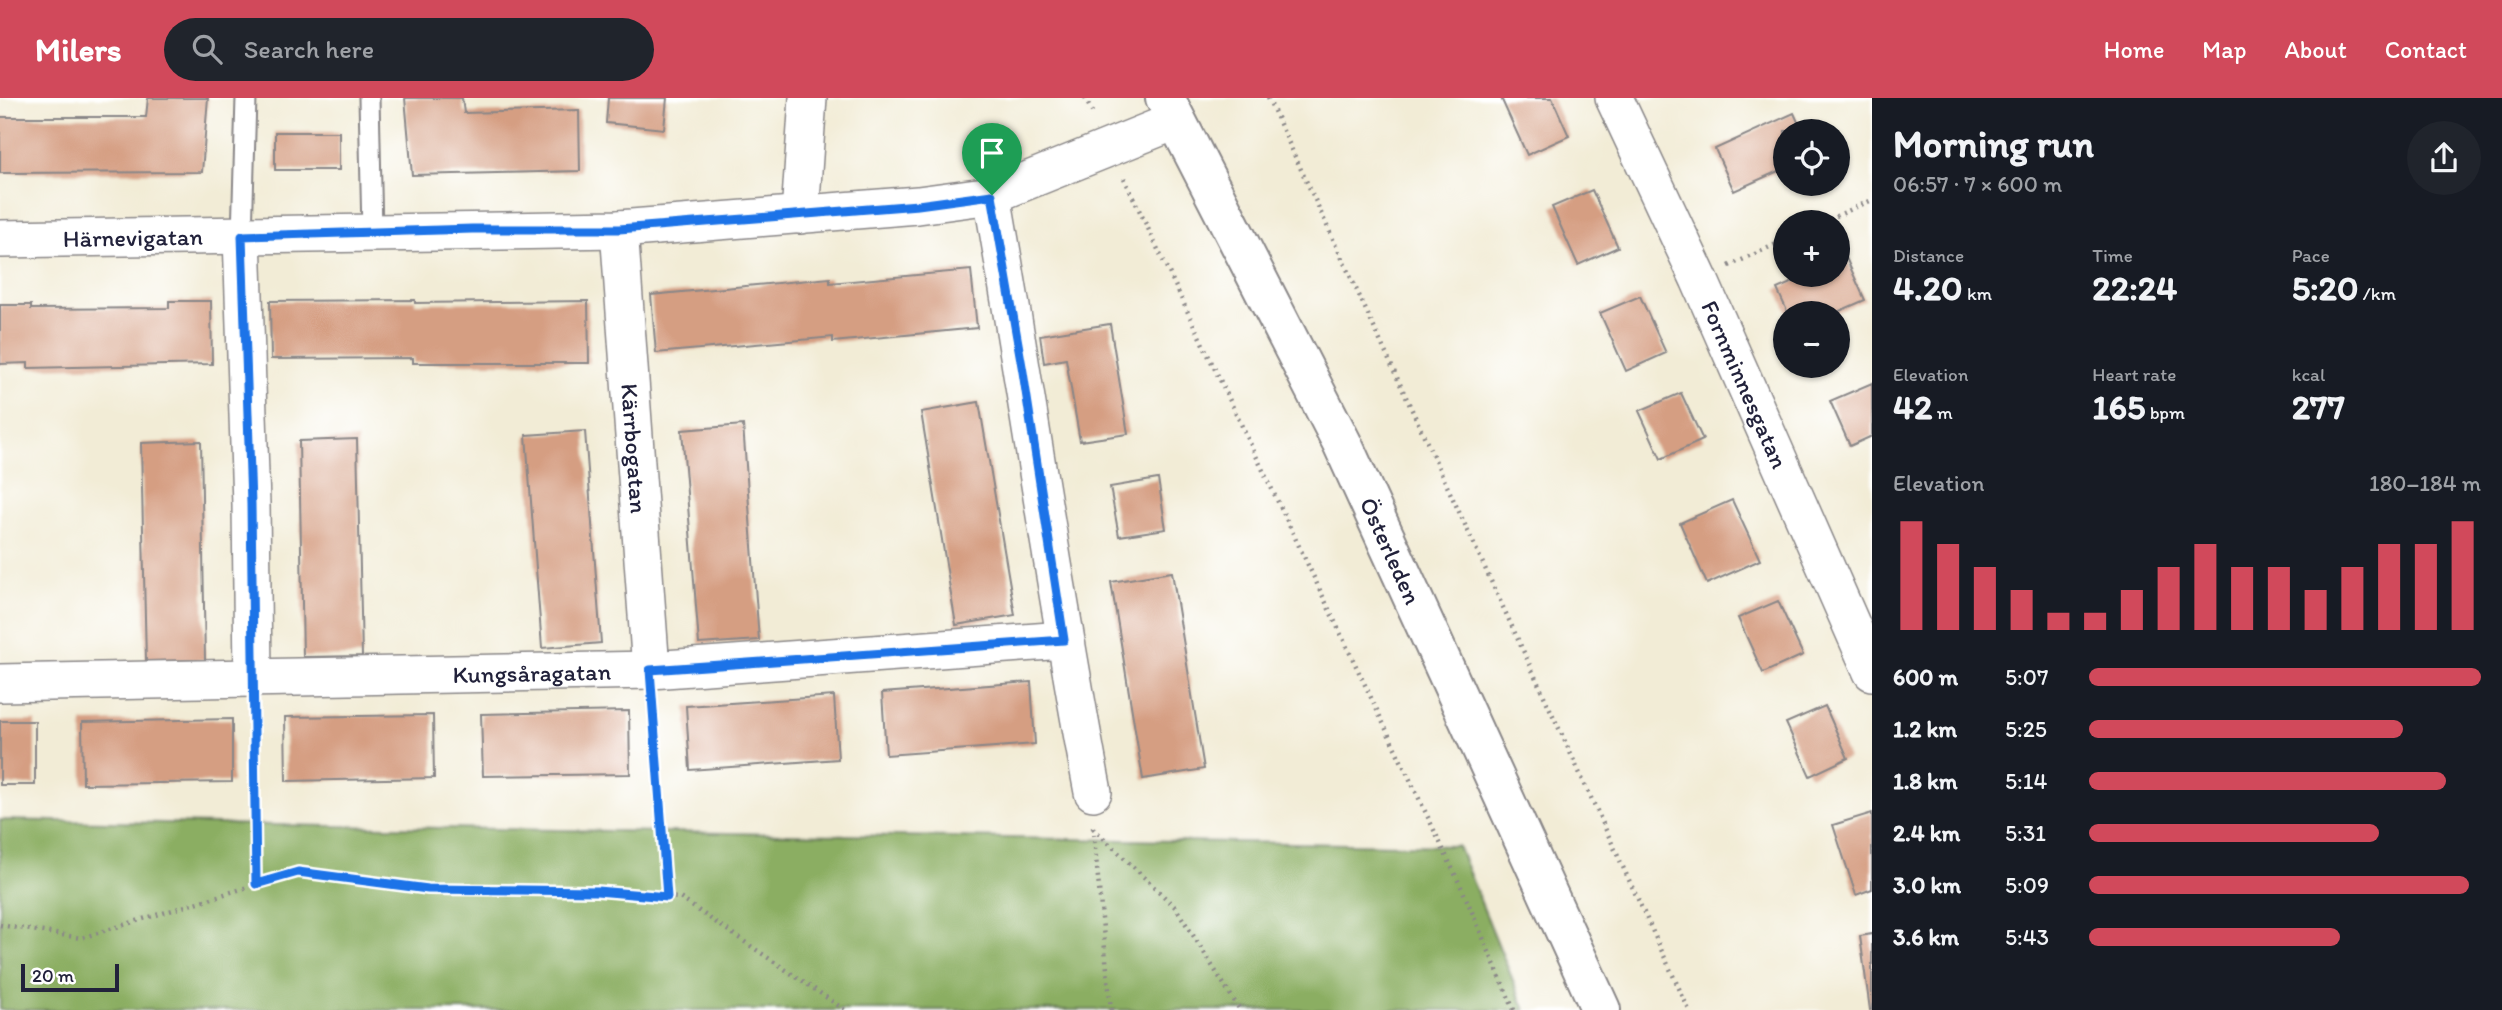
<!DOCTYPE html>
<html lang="en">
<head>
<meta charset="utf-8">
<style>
  :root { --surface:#171b24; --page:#20242c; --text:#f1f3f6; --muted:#9ea1a6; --accent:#d1495b }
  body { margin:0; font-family:Itim,sans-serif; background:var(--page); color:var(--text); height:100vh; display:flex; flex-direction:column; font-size:26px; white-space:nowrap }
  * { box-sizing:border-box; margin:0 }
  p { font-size:23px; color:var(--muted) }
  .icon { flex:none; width:38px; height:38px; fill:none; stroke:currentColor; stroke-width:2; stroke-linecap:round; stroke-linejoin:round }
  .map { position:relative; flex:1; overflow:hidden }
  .side { display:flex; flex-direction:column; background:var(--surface); width:630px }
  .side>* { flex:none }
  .tools { position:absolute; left:1773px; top:21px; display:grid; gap:14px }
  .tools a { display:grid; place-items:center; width:77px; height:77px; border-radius:50%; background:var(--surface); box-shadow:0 2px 5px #0004; font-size:35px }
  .scale { position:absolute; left:21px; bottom:18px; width:98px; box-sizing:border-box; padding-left:7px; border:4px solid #22223b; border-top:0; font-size:19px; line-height:24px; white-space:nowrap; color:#22223b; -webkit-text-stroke:5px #fff; paint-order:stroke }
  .pin { position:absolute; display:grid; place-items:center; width:60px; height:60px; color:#fff; margin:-72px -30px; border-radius:50% 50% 50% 0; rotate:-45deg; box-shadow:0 0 7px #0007 }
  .pin .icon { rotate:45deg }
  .round { display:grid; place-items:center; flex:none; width:74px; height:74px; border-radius:37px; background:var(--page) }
  .head { display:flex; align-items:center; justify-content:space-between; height:119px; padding:0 21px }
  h1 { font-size:38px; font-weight:700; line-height:52px }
  .stats { display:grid; grid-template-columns:repeat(3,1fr); gap:10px; height:119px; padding:7px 21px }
  .stats div { display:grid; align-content:center }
  .stats b { font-size:35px; font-weight:700 }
  .stats small { font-size:19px; font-weight:400 }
  .stats p { font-size:19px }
  .chart { height:196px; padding:14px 21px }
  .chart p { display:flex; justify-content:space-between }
  .chart svg { width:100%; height:126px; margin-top:7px; stroke:var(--accent); stroke-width:6 }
  ul { padding:0 21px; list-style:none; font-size:23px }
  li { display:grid; grid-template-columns:112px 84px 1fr; align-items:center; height:52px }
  li i { height:18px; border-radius:9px; background:var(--accent) }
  header { display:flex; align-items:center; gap:42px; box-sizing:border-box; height:98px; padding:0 35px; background:var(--accent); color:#fff }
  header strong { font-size:33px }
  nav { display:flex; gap:38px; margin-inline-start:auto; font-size:24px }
  .search { width:490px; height:63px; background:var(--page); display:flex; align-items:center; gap:18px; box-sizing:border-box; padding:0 24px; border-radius:38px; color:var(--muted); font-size:26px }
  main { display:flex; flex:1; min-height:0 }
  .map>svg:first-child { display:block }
  .forest { fill:#8bae62; stroke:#56684e; stroke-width:2 }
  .building { fill:#d59e82 }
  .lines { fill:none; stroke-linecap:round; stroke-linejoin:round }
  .lane-casing { stroke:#8a8788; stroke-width:23 }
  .street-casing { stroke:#8a8788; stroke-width:40 }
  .secondary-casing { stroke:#8a8788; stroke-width:42 }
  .path { stroke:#8a8788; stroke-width:4.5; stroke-dasharray:2 5; stroke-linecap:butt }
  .lane { stroke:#fff; stroke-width:19 }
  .street { stroke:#fff; stroke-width:37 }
  .secondary { stroke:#fff; stroke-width:38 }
  .route-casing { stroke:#fff; stroke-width:14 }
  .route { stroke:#1a73e8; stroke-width:9 }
  .labels { text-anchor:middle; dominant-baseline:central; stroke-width:7; stroke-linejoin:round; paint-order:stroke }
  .street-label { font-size:24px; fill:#22223b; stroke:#fff }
</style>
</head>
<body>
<header>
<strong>Milers</strong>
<div class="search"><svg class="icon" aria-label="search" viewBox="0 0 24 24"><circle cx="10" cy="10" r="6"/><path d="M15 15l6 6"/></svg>Search here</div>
<nav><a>Home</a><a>Map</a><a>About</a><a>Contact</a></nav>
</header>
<main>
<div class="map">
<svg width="1872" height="912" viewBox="0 0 1872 912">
  <rect width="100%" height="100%" fill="#fff"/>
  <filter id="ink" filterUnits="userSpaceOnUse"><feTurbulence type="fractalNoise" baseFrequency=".0143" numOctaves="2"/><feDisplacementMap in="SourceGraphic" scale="14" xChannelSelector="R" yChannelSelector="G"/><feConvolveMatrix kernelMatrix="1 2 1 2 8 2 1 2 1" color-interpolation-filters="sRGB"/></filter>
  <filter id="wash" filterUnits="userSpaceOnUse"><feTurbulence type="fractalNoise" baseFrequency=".00686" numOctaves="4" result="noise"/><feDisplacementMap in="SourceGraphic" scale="28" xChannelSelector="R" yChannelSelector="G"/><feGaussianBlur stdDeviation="1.57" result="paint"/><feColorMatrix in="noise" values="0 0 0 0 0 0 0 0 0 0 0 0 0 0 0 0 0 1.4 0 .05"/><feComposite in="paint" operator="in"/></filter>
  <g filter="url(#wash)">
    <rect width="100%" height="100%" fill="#f2ecd6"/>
    <polygon class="forest" points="0,722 1458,748 1525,912 0,912"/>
    <g id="blocks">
      <g class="building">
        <polygon points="148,0 208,0 202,74 0,75 0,19 146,19"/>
        <polygon points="405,0 462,0 464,15 579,12 580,73 412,77"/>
        <polygon points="608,0 667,0 664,31 606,25"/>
        <polygon points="1501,0 1552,0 1569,38 1527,57"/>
        <polygon points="1794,15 1802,33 1785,33 1785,70 1734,93 1715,51"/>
        <rect x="275" y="34" width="64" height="38"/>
        <polygon points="1592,92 1618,149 1578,167 1552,109"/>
        <polygon points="1846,160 1865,202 1835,215 1788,215 1777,191 1809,177 1838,177 1838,164"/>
        <polygon points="971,172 977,230 833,244 833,239 656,255 651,197 830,180 830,185"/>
        <polygon points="1640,198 1666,255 1626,273 1600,215"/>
        <polygon points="415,202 415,205 588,203 589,265 413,265 413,260 271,261 270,203"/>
        <polygon points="169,203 211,203 212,266 28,270 28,265 0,266 0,207 31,207 31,211 169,210"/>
        <polygon points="1110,226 1128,336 1080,343 1066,261 1044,265 1040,237"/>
        <polygon points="1872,285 1872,338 1850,348 1830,303"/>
        <polygon points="1681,295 1703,342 1661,361 1639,313"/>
        <polygon points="979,304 1015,517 956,527 921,314"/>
        <polygon points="743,327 759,542 699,546 682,332"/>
        <polygon points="585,333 601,545 542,550 526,337"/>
        <polygon points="357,341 362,558 303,559 299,343"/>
        <polygon points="201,343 205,562 146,563 141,345"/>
        <polygon points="1158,381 1166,431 1119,438 1110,389"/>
        <polygon points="1732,402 1760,462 1707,486 1680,425"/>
        <polygon points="1172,474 1204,671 1143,681 1111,484"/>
        <polygon points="1778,503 1803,557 1763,575 1738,520"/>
        <polygon points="1031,584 1035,646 886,657 882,595"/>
        <polygon points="834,598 838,661 690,672 686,608"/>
        <polygon points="1825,608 1848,660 1810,678 1786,625"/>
        <polygon points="629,613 630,676 483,678 481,616"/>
        <polygon points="433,617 434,680 286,683 285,619"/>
        <polygon points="232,621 232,684 83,686 82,624"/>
        <rect x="0" y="623" width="35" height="64"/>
        <polygon points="1872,715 1872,791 1856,797 1833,727"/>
        <polygon points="1872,836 1872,912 1870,912 1860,838"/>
      </g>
    </g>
  </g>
  <g filter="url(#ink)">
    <use href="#blocks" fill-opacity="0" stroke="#8a8788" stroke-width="2"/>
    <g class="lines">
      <defs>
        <g id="lane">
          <polyline points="369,0 372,134"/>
          <polyline points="242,138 246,0"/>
        </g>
        <g id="street">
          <path id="s1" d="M1614 0 1699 181 1872 574"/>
          <path d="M992 97C1027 296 1055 495 1093 694"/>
          <polyline points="800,117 808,0"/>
          <path id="s2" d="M619 131 651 572"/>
          <polyline points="242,138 251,406 253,579"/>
          <path id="s3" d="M0 141 619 131 918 107 992 97 1175 23"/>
          <path id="s4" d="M0 585 651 572 1064 542"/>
        </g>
        <g id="secondary">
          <path id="s5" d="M1165 0 1342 345 1601 912"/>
        </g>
      </defs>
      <use href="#lane" class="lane-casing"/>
      <use href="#street" class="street-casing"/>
      <use href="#secondary" class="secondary-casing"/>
      <g class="path">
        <polyline points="1085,0 1094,18"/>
        <polyline points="1268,0 1689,912"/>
        <polyline points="1124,80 1463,793 1514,912"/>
        <polyline points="1823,124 1872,102"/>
        <polyline points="1729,168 1785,142"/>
        <polyline points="653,604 666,799"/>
        <polyline points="253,615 256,786"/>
        <polyline points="1093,729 1111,912"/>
        <polyline points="1093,730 1176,810 1240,912"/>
        <polyline points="0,827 81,840 297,774 428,791 597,793 680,800 845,912"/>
      </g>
      <use href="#lane" class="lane"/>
      <use href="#street" class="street"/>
      <use href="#secondary" class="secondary"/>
    </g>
  </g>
  <g class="lines" filter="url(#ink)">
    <defs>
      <polygon id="route" points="992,97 1023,274 1064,542 650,572 667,799 597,793 428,791 298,774 256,786 251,406 242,138 472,131 619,131 918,107"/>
    </defs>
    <use href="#route" class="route-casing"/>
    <use href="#route" class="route"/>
  </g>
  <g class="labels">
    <g class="street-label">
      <text stroke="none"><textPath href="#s3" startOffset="133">Härnevigatan</textPath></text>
      <text stroke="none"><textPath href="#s1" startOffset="315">Fornminnesgatan</textPath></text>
      <text stroke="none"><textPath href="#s2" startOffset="220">Kärrbogatan</textPath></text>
      <text stroke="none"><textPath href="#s5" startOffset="506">Österleden</textPath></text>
      <text stroke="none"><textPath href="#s4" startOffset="532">Kungsåragatan</textPath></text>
    </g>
  </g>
</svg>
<div class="tools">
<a><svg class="icon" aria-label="locate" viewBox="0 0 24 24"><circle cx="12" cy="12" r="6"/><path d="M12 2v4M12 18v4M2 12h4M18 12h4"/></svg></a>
<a>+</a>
<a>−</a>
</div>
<div class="scale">20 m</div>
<div class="pin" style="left:992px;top:97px;background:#1e9e55"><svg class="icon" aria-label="arrive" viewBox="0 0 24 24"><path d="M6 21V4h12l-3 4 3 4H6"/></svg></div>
</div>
<section class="side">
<div class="head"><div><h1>Morning run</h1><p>06:57 · 7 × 600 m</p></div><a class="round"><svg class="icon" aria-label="share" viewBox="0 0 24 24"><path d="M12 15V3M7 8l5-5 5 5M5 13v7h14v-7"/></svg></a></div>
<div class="stats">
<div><p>Distance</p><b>4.20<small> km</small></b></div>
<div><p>Time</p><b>22:24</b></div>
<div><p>Pace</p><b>5:20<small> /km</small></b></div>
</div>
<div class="stats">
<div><p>Elevation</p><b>42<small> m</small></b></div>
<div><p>Heart rate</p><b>165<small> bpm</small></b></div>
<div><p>kcal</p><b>277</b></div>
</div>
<div class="chart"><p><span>Elevation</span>180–184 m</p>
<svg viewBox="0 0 160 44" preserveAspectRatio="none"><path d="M5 44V6M15 44V14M25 44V22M35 44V30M45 44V38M55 44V38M65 44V30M75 44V22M85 44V14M95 44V22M105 44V22M115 44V30M125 44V22M135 44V14M145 44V14M155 44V6"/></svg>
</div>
<ul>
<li><b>600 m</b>5:07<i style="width:100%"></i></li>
<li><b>1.2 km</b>5:25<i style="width:80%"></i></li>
<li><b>1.8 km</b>5:14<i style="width:91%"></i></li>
<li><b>2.4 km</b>5:31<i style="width:74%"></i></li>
<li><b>3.0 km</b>5:09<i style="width:97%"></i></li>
<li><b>3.6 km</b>5:43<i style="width:64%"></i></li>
</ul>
</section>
</main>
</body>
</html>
